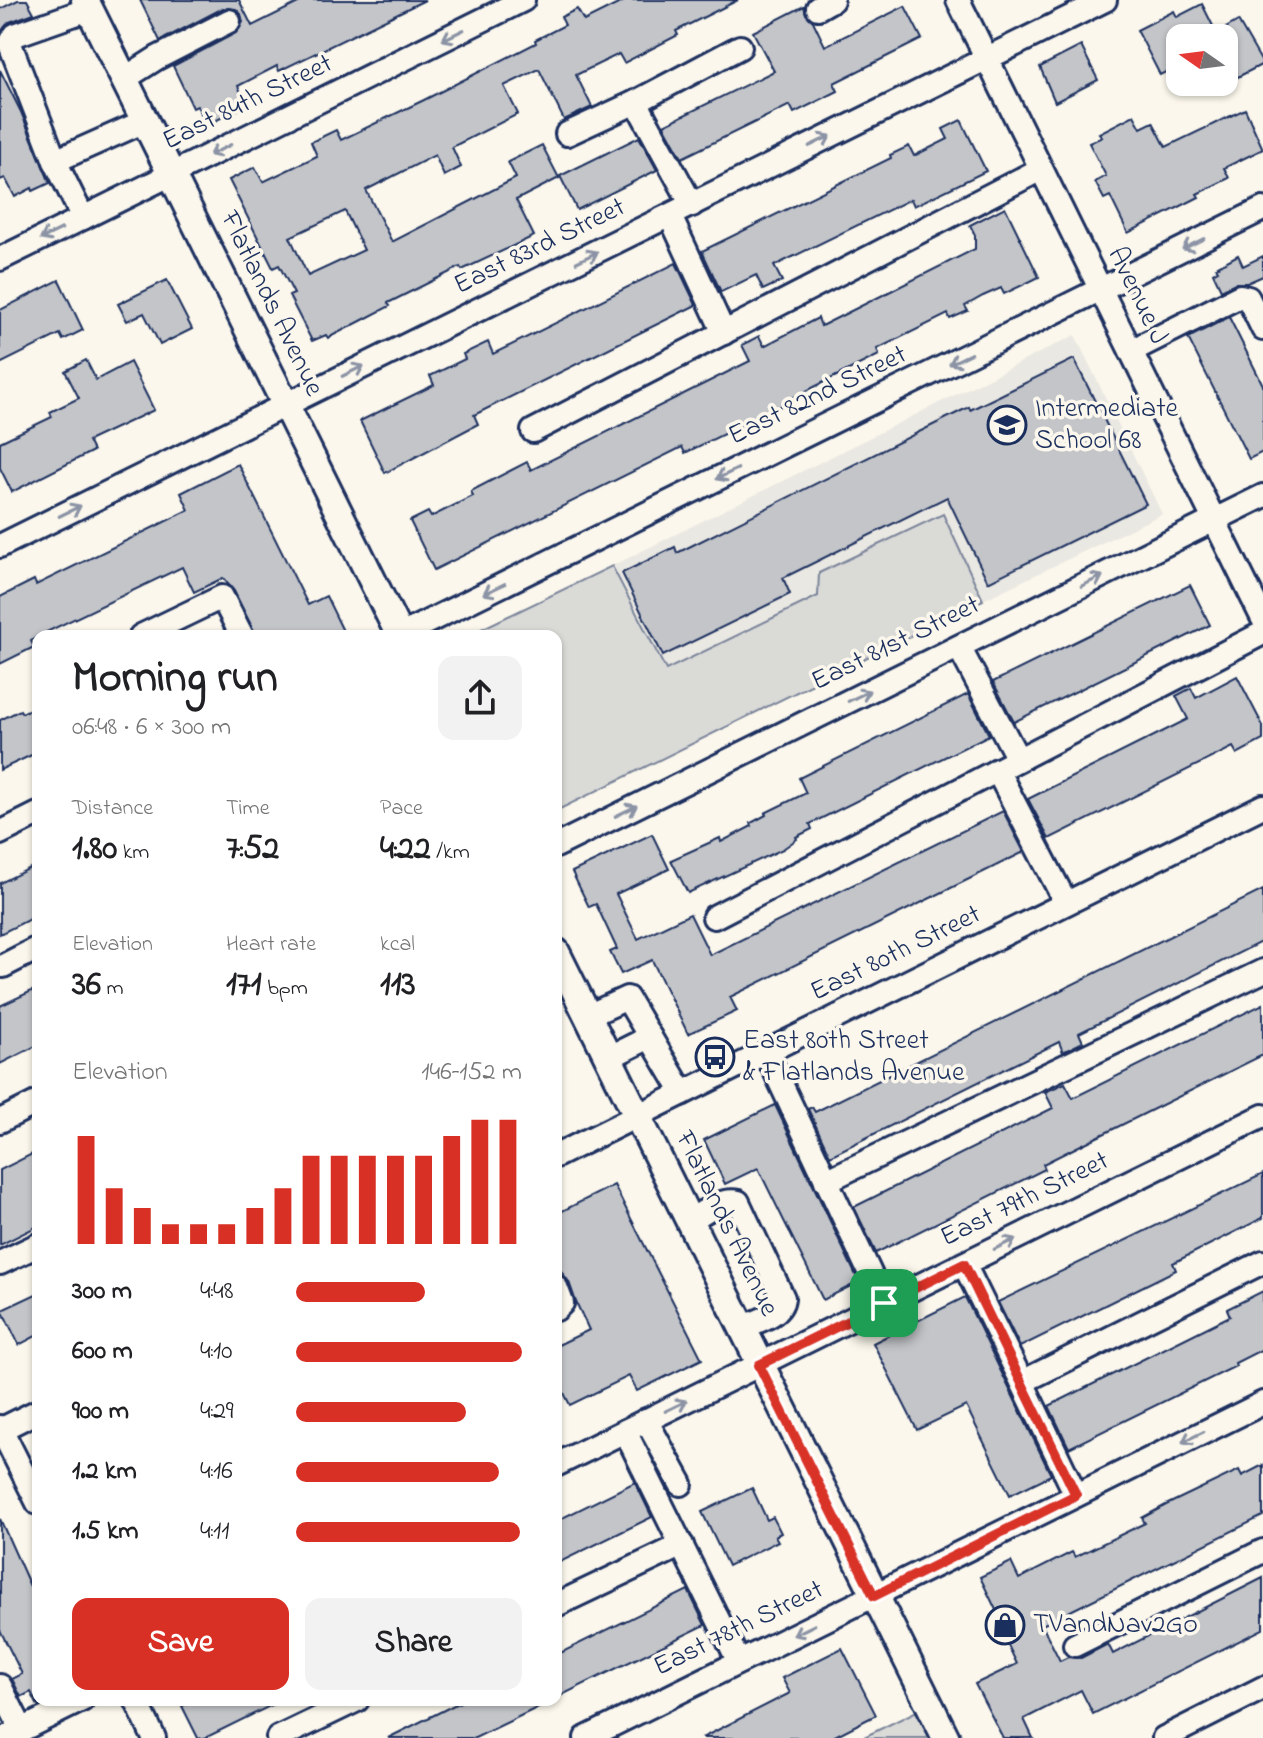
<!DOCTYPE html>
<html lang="en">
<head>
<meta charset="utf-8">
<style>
  :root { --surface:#fff; --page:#f2f2f2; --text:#202124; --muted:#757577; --accent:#d93025 }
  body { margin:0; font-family:"Indie Flower",sans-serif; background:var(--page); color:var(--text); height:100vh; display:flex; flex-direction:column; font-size:30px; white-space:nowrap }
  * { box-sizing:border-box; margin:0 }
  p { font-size:26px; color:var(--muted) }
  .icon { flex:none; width:44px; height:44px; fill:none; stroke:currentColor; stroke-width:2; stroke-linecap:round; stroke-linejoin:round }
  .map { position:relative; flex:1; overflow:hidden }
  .drawer { position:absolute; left:32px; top:630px; width:530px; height:1076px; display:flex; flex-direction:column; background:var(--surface); border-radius:16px; box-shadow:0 2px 6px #0004 }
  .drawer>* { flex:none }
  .needle { width:52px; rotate:284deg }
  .fabs { position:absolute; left:1166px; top:24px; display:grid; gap:16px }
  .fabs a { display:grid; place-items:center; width:72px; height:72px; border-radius:16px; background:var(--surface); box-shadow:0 2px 6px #0004; font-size:40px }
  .pin { position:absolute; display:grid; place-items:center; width:68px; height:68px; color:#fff; margin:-34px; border-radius:16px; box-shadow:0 4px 12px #0006 }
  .round { display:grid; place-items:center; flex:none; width:84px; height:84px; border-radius:16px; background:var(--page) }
  .summary { display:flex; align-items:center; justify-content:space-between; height:136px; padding:0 40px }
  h1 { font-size:44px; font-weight:800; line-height:60px }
  .figures { display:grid; grid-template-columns:repeat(3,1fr); gap:12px; height:136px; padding:8px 40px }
  .figures div { display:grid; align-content:center }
  .figures b { font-size:34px; font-weight:800 }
  .figures small { font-size:22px; font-weight:400 }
  .figures p { font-size:22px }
  .chart { height:224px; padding:16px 40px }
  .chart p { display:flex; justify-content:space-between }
  .chart svg { width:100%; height:144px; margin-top:8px; stroke:var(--accent); stroke-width:6 }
  .primary-button { display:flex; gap:16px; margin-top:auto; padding:16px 40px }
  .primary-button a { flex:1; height:92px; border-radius:16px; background:var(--accent); color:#fff; font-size:32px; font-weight:800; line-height:92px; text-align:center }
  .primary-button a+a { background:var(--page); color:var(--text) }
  ul { padding:0 40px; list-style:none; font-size:26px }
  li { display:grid; grid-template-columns:128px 96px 1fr; align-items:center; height:60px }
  li i { height:20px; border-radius:10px; background:var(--accent) }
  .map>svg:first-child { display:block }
  .built { fill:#eae8e2 }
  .green { fill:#dadad7; stroke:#7a849a; stroke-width:2 }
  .building { fill:#c3c5c9; stroke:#1b2f5e; stroke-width:2; fill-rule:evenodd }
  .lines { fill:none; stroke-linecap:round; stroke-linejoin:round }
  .minor-casing { stroke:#1b2f5e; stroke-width:28 }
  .major-casing { stroke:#1b2f5e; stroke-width:32 }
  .minor { stroke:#fbf7ec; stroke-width:22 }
  .major { stroke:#fbf7ec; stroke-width:26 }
  .oneway { stroke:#8b93a5 }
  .route-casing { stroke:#fff; stroke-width:16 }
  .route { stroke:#d93025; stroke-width:10 }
  .labels { text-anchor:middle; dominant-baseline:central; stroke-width:7; stroke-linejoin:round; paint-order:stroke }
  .street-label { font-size:28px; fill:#1b2f5e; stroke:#fbf7ec }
  .poi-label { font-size:28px; fill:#1b2f5e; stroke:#fbf7ec; text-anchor:start }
</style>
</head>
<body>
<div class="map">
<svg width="1263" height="1738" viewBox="0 0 1263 1738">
  <rect width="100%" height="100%" fill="#fbf7ec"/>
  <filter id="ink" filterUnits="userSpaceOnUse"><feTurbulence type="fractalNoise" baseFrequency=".0125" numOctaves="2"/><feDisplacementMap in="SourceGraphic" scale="16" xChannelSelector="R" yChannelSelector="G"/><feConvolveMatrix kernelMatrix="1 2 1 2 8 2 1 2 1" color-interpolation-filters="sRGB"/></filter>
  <g filter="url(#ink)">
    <polygon class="built" points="1075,335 1162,514 983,600 943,515 818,595 666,670 612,566"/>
    <g class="green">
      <polygon points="943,514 983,600 556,811 556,636 467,636 612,566 666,670 818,596 819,573"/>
      <polygon points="929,1705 946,1738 862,1738"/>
    </g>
    <g class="building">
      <polygon points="18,0 27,0 34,13 9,22 0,33 0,9"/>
      <polygon points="140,0 239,0 252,26 304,0 425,0 279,71 277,66 238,86 247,105 207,125 197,106 193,108 173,66 236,33 243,22 241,14 236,9 223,8 160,41"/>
      <path d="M626 0H738L676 31 678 35 624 63 619 54 576 75 592 107 564 120 539 69 504 86 518 114 452 147 461 167 444 176 435 155 366 190 392 242 516 178 508 162 542 145 559 178 516 200 534 236 462 270 460 267 388 303 390 306 361 321 328 338 326 335 312 341 289 296 294 294 279 265 273 268 229 180 255 167 263 182 317 156 311 142 336 130 341 140 424 100 536 43 535 40 565 25 561 17 577 9 584 21ZM345 211 364 250 308 276 290 237Z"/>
      <polygon points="1202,4 1219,38 1180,38 1180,65 1160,75 1137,30 1174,11 1177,17"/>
      <polygon points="804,6 806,14 813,21 825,46 905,6 922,39 834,83 838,91 794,113 790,105 682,158 664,125 774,71 753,32"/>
      <polygon points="1238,21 1263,64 1224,84 1224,29"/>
      <polygon points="1081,46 1098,80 1055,102 1040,67"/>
      <polygon points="0,70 21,112 50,183 33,191 32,188 15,197 5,178 0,180"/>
      <polygon points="1245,109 1263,149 1224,168 1229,178 1197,194 1199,197 1128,233 1110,196 1104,199 1095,182 1106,176 1089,143 1102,137 1099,133 1134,115 1141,128 1153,122 1166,147"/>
      <polygon points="961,120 986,171 914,206 911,199 774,266 782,281 763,290 756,275 721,292 702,251 891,158 890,155 909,146 914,156 948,139 943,129"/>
      <polygon points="639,137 657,170 577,210 560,176"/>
      <polygon points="1005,207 1039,277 1004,294 1001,288 983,296 965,306 968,311 950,319 948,314 877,349 879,355 790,399 791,401 685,453 682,447 434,570 410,521 428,512 431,517 473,496 471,491 527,462 531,470 750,361 742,345 759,336 764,346 818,318 821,326 975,249 975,235 970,225"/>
      <polygon points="1238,255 1243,266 1263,256 1263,276 1247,283 1235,283 1221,290 1213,273 1218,270 1216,267"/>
      <polygon points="676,263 696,305 474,415 478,424 385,473 360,421 434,385 430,376 465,359 463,354 488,342 493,354"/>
      <polygon points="59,280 83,330 63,340 60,334 0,364 0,310"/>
      <polygon points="167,280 192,329 160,345 144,313 127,321 118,304"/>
      <polygon points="1229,317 1263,385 1263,452 1249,459 1188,338"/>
      <polygon points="1074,359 1146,504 988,582 947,497 783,578 790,594 663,656 622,573 675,547 677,553 969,407 970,410"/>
      <polygon points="86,360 96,380 130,362 154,410 88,441 93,451 12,492 0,468 0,442 52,417 50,412 79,398 65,371"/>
      <polygon points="238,464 308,605 326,596 343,631 332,636 256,636 234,591 223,578 194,592 182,567 38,636 31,641 34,647 0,664 0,597 34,580 36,585 189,510 181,493"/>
      <polygon points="1190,585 1210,625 1014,722 993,682"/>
      <polygon points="1237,676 1263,726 1263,740 1237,754 1233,747 1049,839 1028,799 1188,719 1176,696 1191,688 1196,698"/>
      <polygon points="968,694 989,735 810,824 812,829 796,837 797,839 783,849 688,893 671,860 720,838 721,842 752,826 751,823 766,815 765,813 806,793 799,778"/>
      <polygon points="38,705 38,752 0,770 0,720 20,710 22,713"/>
      <polygon points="1003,811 1024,852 730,997 737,1011 688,1034 652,960 621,974 610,952 617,949 596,904 589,907 572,872 652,834 669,869 616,894 638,939 690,914 710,955"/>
      <polygon points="38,864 38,915 0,934 0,883"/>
      <polygon points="1263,890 1263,941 1079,1033 1083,1042 1063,1052 1059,1042 830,1156 808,1109 812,1107 815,1112"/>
      <polygon points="38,988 38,1045 0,1064 0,1006"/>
      <polygon points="1263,1004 1263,1055 1073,1149 1043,1164 1045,1169 876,1253 854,1207 1053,1108 1045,1092 1065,1083 1073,1098"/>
      <polygon points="775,1105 859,1282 823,1300 758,1168 725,1184 704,1140"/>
      <polygon points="38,1151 38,1226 0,1245 0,1170"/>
      <polygon points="1263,1174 1263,1218 1173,1263 1176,1270 1020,1347 998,1302"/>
      <polygon points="614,1185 702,1359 637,1391 629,1376 570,1405 564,1393 556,1397 556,1346 589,1330 576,1302 569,1282 556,1264 556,1214"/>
      <polygon points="1263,1291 1263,1349 1235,1363 1236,1366 1069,1448 1049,1406 1230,1316 1227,1309"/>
      <polygon points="38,1293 38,1335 19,1345 2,1310"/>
      <polygon points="965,1297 1051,1475 1010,1495 966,1406 917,1430 873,1343"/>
      <polygon points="1263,1465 1263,1516 1042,1625 1060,1661 1068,1657 1081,1658 1108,1644 1113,1654 1263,1578 1263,1629 1093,1714 1081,1690 1024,1719 1033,1738 1003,1738 975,1684 1017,1664 993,1614 997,1612 980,1577 1011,1562 1019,1579 1072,1552 1075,1557 1145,1523 1142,1518 1166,1505 1239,1470 1242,1476"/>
      <polygon points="635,1482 652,1517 556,1564 556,1521"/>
      <polygon points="752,1488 767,1520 773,1517 781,1533 775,1536 778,1541 728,1566 702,1512"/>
      <polygon points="0,1519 38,1604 38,1706 31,1692 21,1697 12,1679 22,1674 0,1630"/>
      <polygon points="688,1590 705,1625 556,1698 556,1655"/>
      <polygon points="842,1648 876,1715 831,1738 702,1738 790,1693 782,1678"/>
      <polygon points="194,1700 282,1700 205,1738 198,1738 182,1706"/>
      <polygon points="464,1700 553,1700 475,1738 388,1738"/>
    </g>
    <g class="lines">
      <defs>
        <g id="minor">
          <polyline points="958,0 1263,619"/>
          <polyline points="818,8 832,0"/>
          <polyline points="124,79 157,58 229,21"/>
          <polyline points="636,102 740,47"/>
          <polyline points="567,134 636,102 692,205"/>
          <polyline points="55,161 145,121"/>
          <polyline points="670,216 724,333"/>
          <polyline points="83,218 55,161 10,44 15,35 89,9"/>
          <polyline points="0,259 523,0"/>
          <polyline points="1131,351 1240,296 1248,298 1263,329"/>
          <polyline points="533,431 1041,169"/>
          <polyline points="0,546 1105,0"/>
          <polyline points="141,636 222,597 242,636"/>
          <polyline points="399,636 1263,209"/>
          <polyline points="959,647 1018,759"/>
          <polyline points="997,770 1066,903"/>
          <polyline points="0,833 38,814"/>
          <polyline points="556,846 1263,496"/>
          <polyline points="714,917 1263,633"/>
          <polyline points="3,966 38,948"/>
          <polyline points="588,1016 627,998 683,1093"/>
          <polyline points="766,1052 884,1303"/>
          <polyline points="608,1058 650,1037"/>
          <polyline points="0,1121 38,1102"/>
          <polyline points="556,1156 1263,806"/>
          <polyline points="826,1181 1263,971"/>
          <path d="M689 1221C703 1213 721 1198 738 1202L783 1298C781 1316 757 1321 741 1328"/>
          <polyline points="0,1263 38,1245"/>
          <polyline points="964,1264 1022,1382 1263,1262"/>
          <polyline points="556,1287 562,1303 556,1309"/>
          <polyline points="1022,1382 1076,1495"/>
          <polyline points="646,1420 681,1484"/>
          <polyline points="0,1427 38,1503"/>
          <polyline points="0,1430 38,1411"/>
          <polyline points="625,1431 739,1662"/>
          <polyline points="556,1465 1263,1116"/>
          <polyline points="556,1605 682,1545"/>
          <polyline points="1075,1645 1263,1551"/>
          <polyline points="0,1686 22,1730"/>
          <polyline points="136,1700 154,1738"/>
          <polyline points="5,1738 82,1700"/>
          <polyline points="278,1738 357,1700"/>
          <polyline points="586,1738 1263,1403"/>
          <polyline points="1164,1738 1263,1688"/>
        </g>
        <g id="major">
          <polyline points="85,0 400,636"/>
          <polyline points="556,952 946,1738"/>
        </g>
      </defs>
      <use href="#minor" class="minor-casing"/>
      <use href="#major" class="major-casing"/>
      <use href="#minor" class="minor"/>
      <use href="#major" class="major"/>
    </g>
    <defs><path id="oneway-shaft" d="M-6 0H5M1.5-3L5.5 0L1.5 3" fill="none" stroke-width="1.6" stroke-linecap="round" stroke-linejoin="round" transform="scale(2)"/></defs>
    <g class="oneway">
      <use href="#oneway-shaft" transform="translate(453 35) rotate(154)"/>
      <use href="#oneway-shaft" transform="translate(820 141) rotate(-26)"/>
      <use href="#oneway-shaft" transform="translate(220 150) rotate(154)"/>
      <use href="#oneway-shaft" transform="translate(51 234) rotate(154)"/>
      <use href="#oneway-shaft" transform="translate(1193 244) rotate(154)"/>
      <use href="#oneway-shaft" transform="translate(587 257) rotate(-26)"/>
      <use href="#oneway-shaft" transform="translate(960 359) rotate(154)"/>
      <use href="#oneway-shaft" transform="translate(353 371) rotate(-26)"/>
      <use href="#oneway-shaft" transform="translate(727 474) rotate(154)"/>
      <use href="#oneway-shaft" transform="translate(70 511) rotate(-26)"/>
      <use href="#oneway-shaft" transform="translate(1092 581) rotate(-26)"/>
      <use href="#oneway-shaft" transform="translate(494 589) rotate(154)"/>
      <use href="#oneway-shaft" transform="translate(859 696) rotate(-26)"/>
      <use href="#oneway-shaft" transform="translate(626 811) rotate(-26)"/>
      <use href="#oneway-shaft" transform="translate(1005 1244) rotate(-26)"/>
      <use href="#oneway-shaft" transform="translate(676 1406) rotate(-26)"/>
      <use href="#oneway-shaft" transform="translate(1193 1437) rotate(154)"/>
      <use href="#oneway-shaft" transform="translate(804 1630) rotate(154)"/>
    </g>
  </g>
  <g class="lines" filter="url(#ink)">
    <defs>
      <polygon id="route" points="964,1264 1076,1495 874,1596 759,1365"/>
    </defs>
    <use href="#route" class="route-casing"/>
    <use href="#route" class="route"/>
  </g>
  <defs>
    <symbol id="school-ring" viewBox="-11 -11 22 22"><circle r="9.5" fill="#fbf7ec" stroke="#1b2f5e" stroke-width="1.5"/><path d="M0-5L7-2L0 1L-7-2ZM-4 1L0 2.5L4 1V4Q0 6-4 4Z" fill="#1b2f5e"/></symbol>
    <symbol id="bus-ring" viewBox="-11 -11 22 22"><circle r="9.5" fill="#fbf7ec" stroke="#1b2f5e" stroke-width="1.5"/><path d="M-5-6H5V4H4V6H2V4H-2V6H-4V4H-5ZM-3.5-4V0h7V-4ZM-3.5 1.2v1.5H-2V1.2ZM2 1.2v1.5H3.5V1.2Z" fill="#1b2f5e"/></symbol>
    <symbol id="shop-ring" viewBox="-11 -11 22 22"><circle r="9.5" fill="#fbf7ec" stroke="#1b2f5e" stroke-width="1.5"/><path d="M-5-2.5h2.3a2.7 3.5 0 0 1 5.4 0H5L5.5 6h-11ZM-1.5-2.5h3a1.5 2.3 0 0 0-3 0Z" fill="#1b2f5e"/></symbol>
  </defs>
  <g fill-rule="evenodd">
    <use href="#school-ring" x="985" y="403" width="44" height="44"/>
    <use href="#bus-ring" x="693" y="1035" width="44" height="44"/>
    <use href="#shop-ring" x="983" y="1603" width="44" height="44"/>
  </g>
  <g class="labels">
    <g class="street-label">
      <text transform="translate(248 103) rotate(-26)">East 84th Street</text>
      <text transform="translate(540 247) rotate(-26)">East 83rd Street</text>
      <text transform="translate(1137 296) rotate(64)">Avenue J</text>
      <text transform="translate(271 304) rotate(64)">Flatlands Avenue</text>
      <text transform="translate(818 396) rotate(-26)">East 82nd Street</text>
      <text transform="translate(896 644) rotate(-26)">East 81st Street</text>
      <text transform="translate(896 954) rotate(-26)">East 80th Street</text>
      <text transform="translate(1025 1200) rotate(-26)">East 79th Street</text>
      <text transform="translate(726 1224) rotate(64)">Flatlands Avenue</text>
      <text transform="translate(739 1629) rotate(-26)">East 78th Street</text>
    </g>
    <g class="poi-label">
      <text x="1035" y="409">Intermediate<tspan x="1035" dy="32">School 68</tspan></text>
      <text x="743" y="1041">East 80th Street<tspan x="743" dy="32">&amp; Flatlands Avenue</tspan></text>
      <text x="1033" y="1625">TVandNav2Go</text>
    </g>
  </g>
</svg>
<div class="fabs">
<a><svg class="needle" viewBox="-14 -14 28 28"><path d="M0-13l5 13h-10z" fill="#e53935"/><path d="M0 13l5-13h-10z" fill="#757577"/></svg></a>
</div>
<div class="pin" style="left:884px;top:1303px;background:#1e9e55"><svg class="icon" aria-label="arrive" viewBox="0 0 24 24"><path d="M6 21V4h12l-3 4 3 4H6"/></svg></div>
<section class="drawer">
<div class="summary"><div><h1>Morning run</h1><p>06:48 · 6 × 300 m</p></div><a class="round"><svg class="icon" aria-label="share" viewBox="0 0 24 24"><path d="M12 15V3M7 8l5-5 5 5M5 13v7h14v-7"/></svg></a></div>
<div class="figures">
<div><p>Distance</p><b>1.80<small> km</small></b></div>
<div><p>Time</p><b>7:52</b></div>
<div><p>Pace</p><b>4:22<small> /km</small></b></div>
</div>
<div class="figures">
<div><p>Elevation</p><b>36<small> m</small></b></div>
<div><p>Heart rate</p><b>171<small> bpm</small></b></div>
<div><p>kcal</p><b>113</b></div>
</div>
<div class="chart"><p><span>Elevation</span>146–152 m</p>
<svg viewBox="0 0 160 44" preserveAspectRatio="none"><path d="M5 44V11M15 44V27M25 44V33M35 44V38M45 44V38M55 44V38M65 44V33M75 44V27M85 44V17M95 44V17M105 44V17M115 44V17M125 44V17M135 44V11M145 44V6M155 44V6"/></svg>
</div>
<ul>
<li><b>300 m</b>4:48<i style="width:57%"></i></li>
<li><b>600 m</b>4:10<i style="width:100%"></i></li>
<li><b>900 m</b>4:29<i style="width:75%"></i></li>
<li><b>1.2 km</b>4:16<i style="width:90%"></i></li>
<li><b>1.5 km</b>4:11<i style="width:99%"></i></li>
</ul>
<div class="primary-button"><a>Save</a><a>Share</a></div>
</section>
</div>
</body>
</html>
